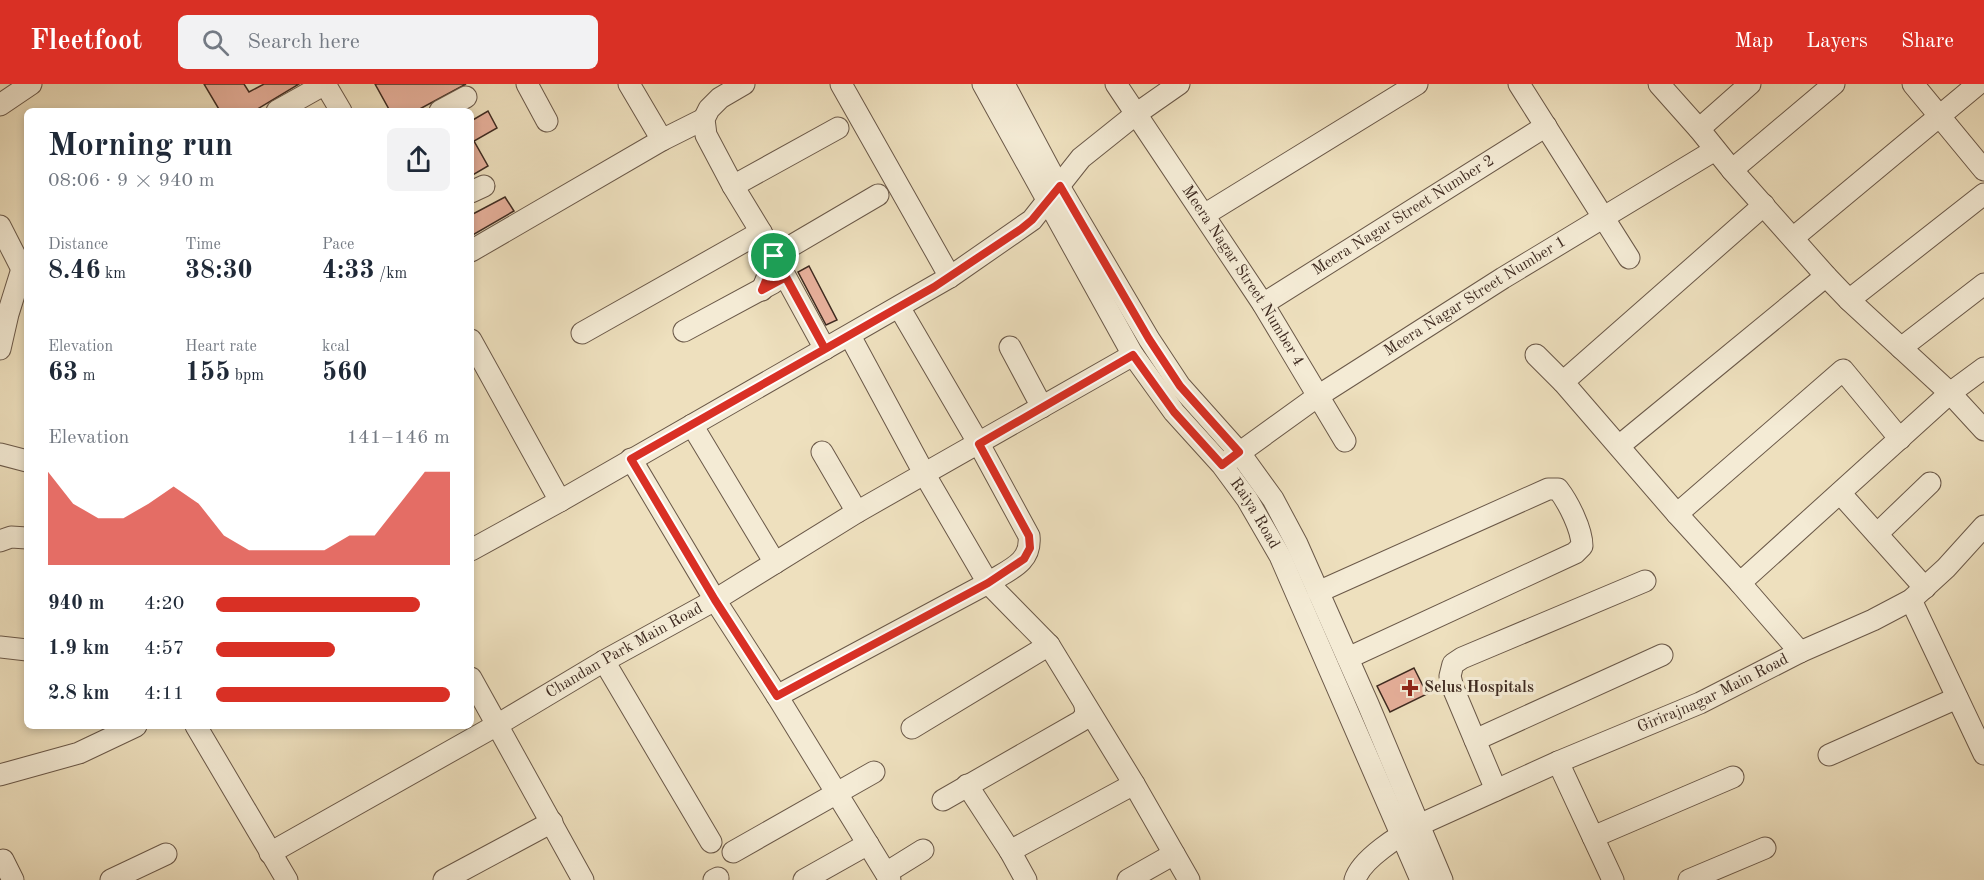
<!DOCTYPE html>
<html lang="en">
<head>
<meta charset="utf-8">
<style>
  :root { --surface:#fff; --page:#f2f2f3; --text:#1f2937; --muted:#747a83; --accent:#d93025 }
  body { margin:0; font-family:"Old Standard TT",serif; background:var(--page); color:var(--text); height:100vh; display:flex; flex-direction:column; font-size:22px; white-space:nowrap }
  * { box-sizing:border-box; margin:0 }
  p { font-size:20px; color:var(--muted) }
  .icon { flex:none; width:33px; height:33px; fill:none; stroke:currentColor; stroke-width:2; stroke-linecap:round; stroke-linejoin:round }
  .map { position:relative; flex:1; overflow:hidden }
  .panel { position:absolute; left:24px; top:24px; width:450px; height:621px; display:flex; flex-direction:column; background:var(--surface); border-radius:9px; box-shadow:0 3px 9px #0003 }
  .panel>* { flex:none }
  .pin { position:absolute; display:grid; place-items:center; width:51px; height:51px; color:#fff; margin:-26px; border:3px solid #fff; border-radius:50%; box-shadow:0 2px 6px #0007 }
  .round { display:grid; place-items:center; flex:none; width:63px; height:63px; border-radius:9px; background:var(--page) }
  .summary { display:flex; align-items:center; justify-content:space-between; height:102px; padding:0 24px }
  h1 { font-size:33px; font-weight:800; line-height:45px }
  .metrics { display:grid; grid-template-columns:repeat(3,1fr); gap:9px; height:102px; padding:6px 24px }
  .metrics div { display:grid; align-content:center }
  .metrics b { font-size:26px; font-weight:800 }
  .metrics small { font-size:16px; font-weight:400 }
  .metrics p { font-size:16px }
  .chart { height:168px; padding:12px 24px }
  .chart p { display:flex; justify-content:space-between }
  .chart svg { width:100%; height:108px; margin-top:6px; fill:var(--accent); opacity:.7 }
  ul { padding:0 24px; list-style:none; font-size:20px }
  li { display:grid; grid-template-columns:96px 72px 1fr; align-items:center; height:45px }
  li i { height:15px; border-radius:8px; background:var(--accent) }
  header { display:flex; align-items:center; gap:36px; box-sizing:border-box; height:84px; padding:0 30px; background:var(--accent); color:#fff }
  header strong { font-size:28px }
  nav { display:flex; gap:33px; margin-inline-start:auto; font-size:21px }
  .search { width:420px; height:54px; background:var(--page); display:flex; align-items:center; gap:15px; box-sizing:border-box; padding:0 21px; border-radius:9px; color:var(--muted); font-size:22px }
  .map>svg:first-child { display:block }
  .building { fill:#e7b09b; stroke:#3e2a20; stroke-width:1.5 }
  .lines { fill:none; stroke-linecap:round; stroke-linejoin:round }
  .minor-casing { stroke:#6a5848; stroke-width:23 }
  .minor { stroke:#f4ebd5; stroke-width:21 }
  .route-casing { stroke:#fff; stroke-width:12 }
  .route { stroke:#d93025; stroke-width:8 }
  .poi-dot { fill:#8f2418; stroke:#f4ebd5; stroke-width:2 }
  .labels { text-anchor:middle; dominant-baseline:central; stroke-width:6; stroke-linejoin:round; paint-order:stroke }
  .street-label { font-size:16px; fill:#3e2a20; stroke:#f4ebd5 }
  .poi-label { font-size:16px; font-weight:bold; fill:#3e2a20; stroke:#f4ebd5; text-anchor:start }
</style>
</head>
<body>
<header>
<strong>Fleetfoot</strong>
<div class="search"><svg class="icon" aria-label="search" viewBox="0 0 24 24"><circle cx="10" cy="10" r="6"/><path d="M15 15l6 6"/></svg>Search here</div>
<nav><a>Map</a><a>Layers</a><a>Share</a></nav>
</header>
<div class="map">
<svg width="1984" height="796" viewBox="0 0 1984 796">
  <rect width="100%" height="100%" fill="#eee0be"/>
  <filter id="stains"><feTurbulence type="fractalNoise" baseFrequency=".00333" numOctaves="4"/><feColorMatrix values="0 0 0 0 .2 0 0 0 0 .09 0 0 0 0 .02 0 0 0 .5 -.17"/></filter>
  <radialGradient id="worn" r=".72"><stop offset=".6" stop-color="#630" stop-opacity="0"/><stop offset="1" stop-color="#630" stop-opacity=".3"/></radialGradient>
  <g class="building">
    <polygon points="204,0 244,0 249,8 264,0 299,0 254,27 220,27"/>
    <polygon points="375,0 466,0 416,27 390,27"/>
    <polygon points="488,27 497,44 474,57 488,82 471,92 471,37"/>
    <polygon points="505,113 514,127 471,152 471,131"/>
    <polygon points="809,182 837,236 826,241 798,188"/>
    <polygon points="1414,584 1427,610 1390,628 1377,602"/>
  </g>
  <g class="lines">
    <defs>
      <g id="minor">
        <polyline points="325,0 341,27"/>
        <polyline points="527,0 547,37"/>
        <polyline points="629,0 662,56"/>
        <polyline points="744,0 720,14 709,25 704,35 706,51 733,102 761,148 825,265"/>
        <polyline points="841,0 950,193"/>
        <path id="s1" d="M983 0 1133 271 1174 328 1222 381 1247 415 1280 472 1421 796"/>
        <polyline points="1004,0 1053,92 1149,255 1180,302 1239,368 1273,415 1297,460 1368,620 1442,796"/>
        <path id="s2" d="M1116 0 1263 220 1345 357"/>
        <polyline points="1519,0 1629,174"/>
        <polyline points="1659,0 1699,45 1732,86 1826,192 1849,216 1950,309 1984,346"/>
        <polyline points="1913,0 1984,86"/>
        <polyline points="0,21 31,0"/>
        <polyline points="277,27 325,0"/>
        <polyline points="440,27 466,13"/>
        <polyline points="1699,45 1750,0"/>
        <polyline points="1732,86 1834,0"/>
        <polyline points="733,102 838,44"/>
        <polyline points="471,108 484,102"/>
        <polyline points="1764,121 1563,298 1677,430 1740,499 1950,309 1984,284"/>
        <polyline points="1204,131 1417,0"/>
        <polyline points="0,142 27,195"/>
        <polyline points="1793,154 1978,0"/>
        <polyline points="471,167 662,56 704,35"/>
        <polyline points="762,206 772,182 774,172 878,111"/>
        <polyline points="1849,216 1984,110"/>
        <path id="s3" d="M1263 220 1546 42"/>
        <path d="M899 223 979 360 1029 452C1032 479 1008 486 988 499L1049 561 1134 700 1189 796"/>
        <polyline points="684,247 773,199"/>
        <polyline points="582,249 761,148"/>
        <polyline points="471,256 560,417"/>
        <polyline points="1010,263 1042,323"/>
        <polyline points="1901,264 1984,200"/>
        <polyline points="0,265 8,230 22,185 27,183"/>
        <polyline points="1536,271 1563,298"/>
        <polyline points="692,341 775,479"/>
        <polyline points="1619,362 1826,192"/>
        <polyline points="822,368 857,428"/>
        <polyline points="0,370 27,377"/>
        <polyline points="631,375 715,516 777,612 890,796"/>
        <path id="s4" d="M1228 377 1318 312 1503 194 1715 66"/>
        <polyline points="1840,409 1925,504"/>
        <polyline points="1677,430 1843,286 1900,355"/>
        <polyline points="1877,450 1930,399"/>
        <polyline points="0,457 11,453 27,454"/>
        <polyline points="471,466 560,417 950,193 1032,136 1081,74 1136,30 1179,0"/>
        <polyline points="1740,499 1800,568"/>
        <path d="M1318 508 1548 405H1558C1568 418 1582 445 1582 462L1575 469 1348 574"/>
        <polyline points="1911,516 1984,670"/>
        <polyline points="0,563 27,566"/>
        <polyline points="604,577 711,758"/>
        <polyline points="471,594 583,796"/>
        <polyline points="777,612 988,499 925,391 850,252"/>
        <polyline points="196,642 287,796"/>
        <polyline points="912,644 1049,561"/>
        <polyline points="1475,656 1662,571"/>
        <polyline points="1829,671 1957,614"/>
        <polyline points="1558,678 1613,796"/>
        <polyline points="0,691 79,669 136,642"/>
        <polyline points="967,701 1010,767 1026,796"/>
        <polyline points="1496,706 1453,604 1450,592 1453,580 1462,574 1645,497"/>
        <polyline points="943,716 1081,637 1086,630 1085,622"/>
        <polyline points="1593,753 1733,693"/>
        <polyline points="1010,767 1134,700"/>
        <polyline points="733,768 874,688"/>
        <path id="s5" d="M270 769 497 641 604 577 715 516 857 428 1133 271"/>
        <polyline points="3,776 13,796"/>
        <polyline points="886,789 923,766"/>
        <polyline points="111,796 166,770"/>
        <polyline points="444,796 552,738"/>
        <polyline points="714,796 718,794"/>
        <polyline points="804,796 868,760"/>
        <polyline points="1128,796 1174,770"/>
        <path id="s6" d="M1355 796C1361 775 1400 751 1419 741L1558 678 1700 619 1800 568 1873 536 1911 516 1946 484 1984 442"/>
        <polyline points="1689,796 1765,764"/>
      </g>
    </defs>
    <use href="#minor" class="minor-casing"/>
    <use href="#minor" class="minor"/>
  </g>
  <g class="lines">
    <defs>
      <polyline id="route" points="774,172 825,265 631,375 715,516 777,612 988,499 1024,475 1030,464 1029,452 979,360 1133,271 1174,328 1222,381 1239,368 1180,302 1149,255 1060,102 1032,136 1021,145 934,203 825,265 786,193 762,206 772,182 774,172"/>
    </defs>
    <use href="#route" class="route-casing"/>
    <use href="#route" class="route"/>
  </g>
  <path class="poi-dot" d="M1407 595h6v6h6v6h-6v6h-6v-6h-6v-6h6z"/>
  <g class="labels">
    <g class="street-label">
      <text stroke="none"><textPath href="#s3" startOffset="166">Meera Nagar Street Number 2</textPath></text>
      <text stroke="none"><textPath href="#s2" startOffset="230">Meera Nagar Street Number 4</textPath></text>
      <text stroke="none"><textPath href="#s4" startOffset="297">Meera Nagar Street Number 1</textPath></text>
      <text stroke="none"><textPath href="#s1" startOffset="510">Raiya Road</textPath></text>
      <text stroke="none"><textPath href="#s5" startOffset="408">Chandan Park Main Road</textPath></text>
      <text stroke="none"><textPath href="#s6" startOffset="408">Girirajnagar Main Road</textPath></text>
    </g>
    <g class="poi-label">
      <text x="1424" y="604">Selus Hospitals</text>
    </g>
  </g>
  <rect width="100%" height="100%" filter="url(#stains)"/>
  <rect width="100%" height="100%" fill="url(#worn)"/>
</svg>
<div class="pin" style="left:774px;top:172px;background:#1e9e55"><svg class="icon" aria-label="arrive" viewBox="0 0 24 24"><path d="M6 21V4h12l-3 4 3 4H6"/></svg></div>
<section class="panel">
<div class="summary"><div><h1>Morning run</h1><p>08:06 · 9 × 940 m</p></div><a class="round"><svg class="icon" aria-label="share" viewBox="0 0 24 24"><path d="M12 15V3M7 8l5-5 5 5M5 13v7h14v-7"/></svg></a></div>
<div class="metrics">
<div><p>Distance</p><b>8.46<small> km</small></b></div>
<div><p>Time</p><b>38:30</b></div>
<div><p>Pace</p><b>4:33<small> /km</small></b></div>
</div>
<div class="metrics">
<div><p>Elevation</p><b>63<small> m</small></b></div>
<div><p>Heart rate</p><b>155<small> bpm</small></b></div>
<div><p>kcal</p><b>560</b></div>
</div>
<div class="chart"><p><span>Elevation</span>141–146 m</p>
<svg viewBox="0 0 160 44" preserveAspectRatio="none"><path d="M0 44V6L10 19L20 25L30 25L40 19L50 12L60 19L70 32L80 38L90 38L100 38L110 38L120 32L130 32L140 19L150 6L160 6V44z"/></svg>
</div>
<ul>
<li><b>940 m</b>4:20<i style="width:87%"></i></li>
<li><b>1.9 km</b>4:57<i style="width:51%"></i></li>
<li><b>2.8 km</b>4:11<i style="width:100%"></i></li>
</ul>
</section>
</div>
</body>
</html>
